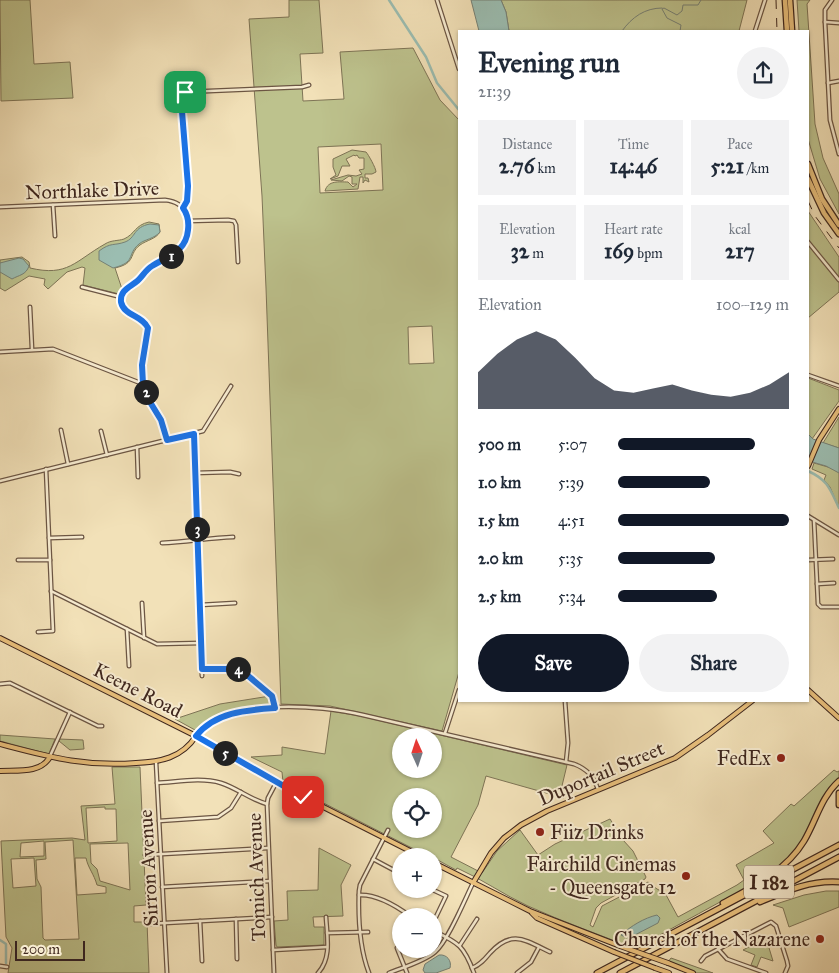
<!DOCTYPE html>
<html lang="en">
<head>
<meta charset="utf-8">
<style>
  :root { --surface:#fff; --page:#f2f2f3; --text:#1f2937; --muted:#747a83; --accent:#111827 }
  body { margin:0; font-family:"IM FELL Great Primer",serif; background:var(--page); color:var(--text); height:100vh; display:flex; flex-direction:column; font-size:19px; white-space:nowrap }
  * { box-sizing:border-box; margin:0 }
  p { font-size:16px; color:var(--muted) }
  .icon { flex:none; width:28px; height:28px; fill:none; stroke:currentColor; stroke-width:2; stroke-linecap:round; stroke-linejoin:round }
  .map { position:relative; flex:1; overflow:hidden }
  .sheet { position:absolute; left:458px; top:30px; width:351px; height:672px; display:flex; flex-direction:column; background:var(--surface); border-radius:0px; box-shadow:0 1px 4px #0004 }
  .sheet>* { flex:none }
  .needle { width:32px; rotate:357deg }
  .fabs { position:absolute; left:392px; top:728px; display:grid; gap:10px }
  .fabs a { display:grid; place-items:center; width:50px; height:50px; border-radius:50%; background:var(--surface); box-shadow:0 1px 4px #0004; font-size:25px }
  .scale { position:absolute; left:15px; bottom:12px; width:70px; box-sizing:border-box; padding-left:5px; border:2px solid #3f271e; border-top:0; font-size:14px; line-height:18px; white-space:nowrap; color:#3f271e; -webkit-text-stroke:4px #f7ecd1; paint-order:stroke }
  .pin { position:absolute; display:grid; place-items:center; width:42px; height:42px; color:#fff; margin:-21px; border-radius:10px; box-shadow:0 2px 8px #0006 }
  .km { position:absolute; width:25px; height:25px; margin:-12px; border-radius:50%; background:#222; color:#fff; font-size:14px; line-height:25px; text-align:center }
  .round { display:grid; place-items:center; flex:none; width:52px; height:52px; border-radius:26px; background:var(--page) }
  .overview { display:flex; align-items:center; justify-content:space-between; height:85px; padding:0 20px }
  h1 { font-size:28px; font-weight:700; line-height:38px }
  .metrics { display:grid; grid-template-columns:repeat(3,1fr); gap:8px; height:85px; padding:5px 20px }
  .metrics div { display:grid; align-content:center; border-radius:0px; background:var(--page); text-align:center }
  .metrics b { font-size:21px; font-weight:700 }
  .metrics small { font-size:14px; font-weight:400 }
  .metrics p { font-size:14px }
  .chart { height:140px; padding:10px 20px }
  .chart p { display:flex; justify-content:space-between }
  .chart svg { width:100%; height:90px; margin-top:5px; fill:var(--accent); opacity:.7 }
  .button { display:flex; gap:10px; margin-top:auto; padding:10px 20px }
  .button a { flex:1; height:58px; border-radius:30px; background:var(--accent); color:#fff; font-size:20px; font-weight:700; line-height:58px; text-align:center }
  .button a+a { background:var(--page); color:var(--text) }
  ul { padding:0 20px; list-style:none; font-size:16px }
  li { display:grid; grid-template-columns:80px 60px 1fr; align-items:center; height:38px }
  li i { height:12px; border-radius:6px; background:var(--accent) }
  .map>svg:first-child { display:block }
  .green { fill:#bdc28d; stroke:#7e7456; fill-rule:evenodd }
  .water { fill:#9bbdb1; stroke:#768176 }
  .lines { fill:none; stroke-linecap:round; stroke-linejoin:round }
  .stream { stroke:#768176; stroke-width:1 }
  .canal { stroke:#9bbdb1; stroke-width:2.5 }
  .minor-casing { stroke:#6c5644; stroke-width:5 }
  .major-casing { stroke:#3f271e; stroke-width:6 }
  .highway-casing { stroke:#3f271e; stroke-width:7 }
  .minor { stroke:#f7ecd1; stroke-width:2.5 }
  .major { stroke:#e9c07c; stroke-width:4 }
  .highway { stroke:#e9c07c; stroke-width:4.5 }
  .rail { stroke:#3f271e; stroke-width:1; stroke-dasharray:9 9; stroke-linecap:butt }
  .major-bridge-casing { stroke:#3f271e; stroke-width:6; stroke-linecap:butt }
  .major-bridge { stroke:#e9c07c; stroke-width:4 }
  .route-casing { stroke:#fff; stroke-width:10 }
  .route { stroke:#1a73e8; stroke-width:6 }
  .poi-dot { fill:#8f2418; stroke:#f7ecd1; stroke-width:2 }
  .labels { text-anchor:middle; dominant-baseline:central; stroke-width:4; stroke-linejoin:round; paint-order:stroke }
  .shield { fill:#f7ecd1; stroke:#766254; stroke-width:1 }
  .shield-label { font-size:19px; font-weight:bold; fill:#3f271e }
  .street-label { font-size:20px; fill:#3f271e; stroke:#f7ecd1 }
  .poi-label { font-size:20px; fill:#3f271e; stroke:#f7ecd1; text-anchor:end }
</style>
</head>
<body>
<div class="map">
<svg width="839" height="973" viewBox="0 0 839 973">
  <rect width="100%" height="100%" fill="#f2e1b8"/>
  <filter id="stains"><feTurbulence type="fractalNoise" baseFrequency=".004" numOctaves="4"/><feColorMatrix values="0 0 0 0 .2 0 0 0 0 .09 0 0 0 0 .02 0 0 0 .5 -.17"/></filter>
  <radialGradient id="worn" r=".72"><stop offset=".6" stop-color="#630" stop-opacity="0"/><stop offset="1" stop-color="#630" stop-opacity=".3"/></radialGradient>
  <g class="green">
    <polygon points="0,0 30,0 34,64 70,62 73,98 1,101"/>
    <path d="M289 0H319L323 53 300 54 303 101 344 99 340 52 413 48 440 100 459 120V672L442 731 330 706 281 704 266 288 262 196 249 19 289 17ZM381 144 383 190 320 193 318 147ZM432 326 434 363 409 364 408 327Z"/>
    <polygon points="501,0 747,0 739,31 509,31 506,12"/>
    <polygon points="797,0 810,0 807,4 815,124 823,158 839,194 839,214 820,179 808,139 808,31 799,31"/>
    <path d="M352 150 366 152C368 154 376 168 376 172L372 174H365V178H368L369 182 365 180 363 183V177H360L358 189 325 191C328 180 339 182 348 182L353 187 357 184H352V177L349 176 342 181 331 180 348 175 356 176 362 174 359 170 364 169V158H359L357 155 355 156 354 155 346 159 350 166H342L338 176 330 179 336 175 333 167V159Z"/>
    <polygon points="808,211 839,257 839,292 808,318"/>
    <path d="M149 222 159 224 160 232C156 239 147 240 140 245 128 254 137 263 115 268L122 289 119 294 83 285 85 268 82 267 67 272 48 289 44 285 45 279 29 276 5 291 0 288V260L22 257 29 262 30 268C68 277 75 261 105 244 111 240 118 241 124 239 135 234 135 225 149 222Z"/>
    <polygon points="808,378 839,390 839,401 812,439 808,434"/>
    <polygon points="839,417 839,448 823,443"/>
    <polygon points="814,463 828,467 839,465 839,508 830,487 824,480 826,475 812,469"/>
    <polygon points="270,696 273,705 224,712 195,730 175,719 220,704"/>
    <path d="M331 711 360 716 567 765 561 790 564 798 486 776 478 805 451 857 482 873 497 851 520 830 538 855 555 844 610 819 623 840 633 851 646 877 645 879 601 903 596 908 590 925 593 927 602 906 648 882 657 889 665 893 678 917 737 885 744 880 736 865 774 843 763 831 791 804 794 806 834 770 837 772 839 771V778C815 801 813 831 793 853 773 875 745 888 720 902 691 918 663 933 635 949 601 935 563 922 528 906 504 895 482 879 457 868L456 870 434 858V856H429L410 847 296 789 283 782 282 772 251 757 282 755V747L325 754ZM401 736H434V769H401ZM401 796H434V829H401Z"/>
    <polygon points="0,735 55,739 49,754 0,741"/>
    <polygon points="59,739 83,740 84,749 70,750 59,741"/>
    <path d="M112 767H140L146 905 134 906V922H147L149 973H8L12 948 6 937 1 841 72 838 85 840 81 806 115 804ZM105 807V809H116L117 841 88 843 86 808ZM73 840 79 939 45 940 43 938 41 887 37 879 36 860 46 859 45 842ZM44 841V856L20 857 21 843ZM128 843 130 890 100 881 97 869 91 863 90 844ZM34 858 36 886 13 888 11 859ZM75 858H86C88 868 94 874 97 885L106 887V893L77 895Z"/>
    <polygon points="319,848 351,865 341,885 343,916 313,917 314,927 324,927 324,945 277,947 276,945 274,921 288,920 287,891 318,890"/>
    <polygon points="826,891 839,891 839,907 789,927 783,908 773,905 804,895"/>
    <polygon points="766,938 773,961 761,957 757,967 751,965 755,955 743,950"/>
    <polygon points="671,958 713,973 696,973 668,962"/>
  </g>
  <g class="water">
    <polygon points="471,0 501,0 506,12 509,31 479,31"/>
    <path d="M150 224 159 225 160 232C154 239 145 239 139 244 126 255 137 262 113 268L99 260V251C111 242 114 246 125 242 136 238 133 227 150 224Z"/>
    <path d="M19 258 23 259 29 266C26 275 19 275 12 279L0 272V263Z"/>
    <polygon points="808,434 813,439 839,448 839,473 826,466 809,461"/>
    <path d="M657 915 660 918 658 923 631 937 627 938 621 935C631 926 644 918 657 915Z"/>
    <path d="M439 955C447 954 452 961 450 968L436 973H425L423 970 425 964Z"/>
  </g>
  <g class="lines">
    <g class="stream">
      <path d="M622 31C632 17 645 8 662 8"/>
      <polyline points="680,31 681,25 667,18 662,9 664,8 677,15 682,11 683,5 698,5 701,0"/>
    </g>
    <g class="canal">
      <polyline points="389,0 426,57 437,83 459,110"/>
      <path d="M808 471C828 480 830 489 839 508"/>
      <polyline points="0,940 6,944 6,963"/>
    </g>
    <defs>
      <g id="minor">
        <polyline points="437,0 459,69"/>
        <polyline points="832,0 825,10 825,22 830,120 839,154"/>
        <polyline points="825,22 839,23"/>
        <polyline points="755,31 765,0"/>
        <polyline points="828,83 839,81"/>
        <polyline points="53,205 55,236"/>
        <path d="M0 207 165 200C174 201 183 205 186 214 189 220 188 227 188 233 185 255 164 256 149 268 144 272 141 278 136 282 129 287 122 289 121 298 120 315 142 314 148 328L142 365 143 384 150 402 161 419 167 440"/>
        <polyline points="183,208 186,204 188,194 181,99 183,94 186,92 302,87 309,85"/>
        <polyline points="188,221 228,220 234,221 236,225 238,262"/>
        <polyline points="808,242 839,280"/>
        <polyline points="82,287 121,297"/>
        <polyline points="30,307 32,349"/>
        <polyline points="0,352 53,349 143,384"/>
        <polyline points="808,375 839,386"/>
        <polyline points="61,430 68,464"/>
        <polyline points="101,431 107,455"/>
        <polyline points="194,434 202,676"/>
        <polyline points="137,447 138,477"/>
        <polyline points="195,473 230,472 239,474"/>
        <polyline points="0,481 203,431 231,386"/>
        <polyline points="808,516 839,535"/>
        <polyline points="814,520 818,604 821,607 839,607"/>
        <polyline points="49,538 82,537"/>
        <path d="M162 543C186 542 209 538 233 537"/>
        <polyline points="18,560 50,560"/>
        <polyline points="808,560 833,559"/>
        <polyline points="817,584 834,583"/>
        <polyline points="51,591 157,644 201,643"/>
        <polyline points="142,603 144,638"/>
        <polyline points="200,605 235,603"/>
        <polyline points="127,629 129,666"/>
        <polyline points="38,632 53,631 46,469"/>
        <polyline points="202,669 240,669 271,695 275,708"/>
        <polyline points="0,684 10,683 98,726 102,726"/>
        <polyline points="565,701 568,743 566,762"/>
        <polyline points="445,733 459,690"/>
        <path d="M196 736C226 697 320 705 363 715L574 764C587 769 593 776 598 789"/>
        <polyline points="50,756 70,712"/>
        <polyline points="156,762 167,973"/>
        <path d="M157 783C177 782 201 777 221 783 237 788 251 800 267 804"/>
        <polyline points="159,821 218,817 231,808 241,792"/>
        <polyline points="145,855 268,848"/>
        <polyline points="373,859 401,874"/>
        <polyline points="162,887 270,881"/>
        <polyline points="431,889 446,896 434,921"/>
        <path d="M359 895C377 894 395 905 410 916"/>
        <polyline points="236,919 237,959"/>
        <polyline points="200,921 202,961"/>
        <polyline points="147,924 272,917"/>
        <path d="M434 931C459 943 464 946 474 973"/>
        <polyline points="327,933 368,932"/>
        <polyline points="460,945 477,919"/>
        <polyline points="397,948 407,973"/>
        <polyline points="718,949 727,959 766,973"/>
        <polyline points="273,950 327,947"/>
        <polyline points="701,961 705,956 771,922 776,926 787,961 788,966 785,973"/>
        <polyline points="0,966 7,967"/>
        <path d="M472 968C480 965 485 959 490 953 512 929 525 940 550 952"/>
        <polyline points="274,973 267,804 268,798 276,783"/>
        <path d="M318 973C332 958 327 936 326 917"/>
        <path d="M369 973C359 947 358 919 359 891L360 885 388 830"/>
        <path d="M389 973C404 967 423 962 435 952 448 941 465 899 473 883"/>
        <polyline points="517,973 531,962 539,947"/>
      </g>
      <g id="major">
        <polyline points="808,466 819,440 839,409"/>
        <polyline points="0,638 196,736 276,783 420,856"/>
        <polyline points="808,690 839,718"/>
        <path d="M0 744C50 757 84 767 136 763 160 762 182 758 196 736"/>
        <path d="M0 771C17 770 40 774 50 757"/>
        <polyline points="434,863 530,911 620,946"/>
        <polyline points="473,883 491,853 504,838 521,825 547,811 675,758 708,735 752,701"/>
        <polyline points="532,913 537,918 614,952"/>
        <polyline points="668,963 693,973"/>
        <polyline points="655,968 669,973"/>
      </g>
      <g id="highway">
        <polyline points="785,0 787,31"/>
        <polyline points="790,0 792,31"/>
        <polyline points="808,164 822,199 839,225"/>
        <polyline points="808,179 824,213 839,234"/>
        <polyline points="839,793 839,805"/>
        <path d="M760 902C786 891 810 880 839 882"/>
        <path d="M723 903C753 887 786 871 804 841 816 821 821 797 839 781"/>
        <polyline points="597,973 839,845"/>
        <polyline points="620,973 839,857"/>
      </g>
    </defs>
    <use href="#minor" class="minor-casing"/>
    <use href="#major" class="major-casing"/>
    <use href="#highway" class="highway-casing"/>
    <use href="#minor" class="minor"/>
    <use href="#major" class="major"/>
    <use href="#highway" class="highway"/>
    <g class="rail">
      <polyline points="776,0 777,31"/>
      <polyline points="808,201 815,216 839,248"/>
    </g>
    <defs>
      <g id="major-bridge">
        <polyline points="620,946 668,963"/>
        <polyline points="614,952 655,968"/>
      </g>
    </defs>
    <use href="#major-bridge" class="major-bridge-casing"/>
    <use href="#major-bridge" class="major-bridge"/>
  </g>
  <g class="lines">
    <defs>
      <path id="route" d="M185 92 182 95 181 99 188 186 187 201 183 208C188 215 189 222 188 230 186 252 168 256 152 266 145 270 142 278 136 282 128 288 120 291 121 302 124 316 142 315 148 328L142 365 143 384 150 402 161 420 167 440 194 434 202 669H240L272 696 275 708C246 710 215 712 196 736L303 797"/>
    </defs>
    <use href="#route" class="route-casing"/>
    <use href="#route" class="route"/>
  </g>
  <g class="poi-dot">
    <circle cx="781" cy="758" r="5"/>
    <circle cx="540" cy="832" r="5"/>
    <circle cx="686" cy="876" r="5"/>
    <circle cx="820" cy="939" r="5"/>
  </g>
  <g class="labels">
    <rect class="shield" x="744" y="865.5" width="50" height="33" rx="4"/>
    <g class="shield-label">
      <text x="769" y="882">I 182</text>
    </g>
    <g class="street-label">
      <text transform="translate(92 190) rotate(-2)">Northlake Drive</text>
      <text transform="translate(138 690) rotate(27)">Keene Road</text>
      <text transform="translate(601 773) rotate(-23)">Duportail Street</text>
      <text transform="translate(148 868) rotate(-93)">Sirron Avenue</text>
      <text transform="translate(256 877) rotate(-92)">Tomich Avenue</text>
    </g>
    <g class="poi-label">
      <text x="771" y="758">FedEx</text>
      <text x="550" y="832" text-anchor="start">Fiiz Drinks</text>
      <text x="676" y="864">Fairchild Cinemas<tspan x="676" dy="23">- Queensgate 12</tspan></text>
      <text x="810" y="939">Church of the Nazarene</text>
    </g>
  </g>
  <rect width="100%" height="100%" filter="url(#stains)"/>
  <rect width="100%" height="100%" fill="url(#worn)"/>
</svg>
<div class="fabs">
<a><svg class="needle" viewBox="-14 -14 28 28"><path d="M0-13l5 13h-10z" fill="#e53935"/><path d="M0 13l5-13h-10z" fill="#747a83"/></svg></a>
<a><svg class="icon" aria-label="locate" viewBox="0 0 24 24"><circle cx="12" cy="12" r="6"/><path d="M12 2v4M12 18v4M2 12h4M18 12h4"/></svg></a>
<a>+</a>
<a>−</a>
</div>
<div class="scale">200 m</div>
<div class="pin" style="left:185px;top:92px;background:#1e9e55"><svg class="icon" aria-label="arrive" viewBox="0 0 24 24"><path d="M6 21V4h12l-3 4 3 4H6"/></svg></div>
<div class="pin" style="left:303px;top:797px;background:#d93025"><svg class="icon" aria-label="check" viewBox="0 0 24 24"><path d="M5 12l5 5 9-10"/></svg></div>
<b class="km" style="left:171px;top:256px">1</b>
<b class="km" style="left:146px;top:392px">2</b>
<b class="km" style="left:197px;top:529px">3</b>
<b class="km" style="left:238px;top:669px">4</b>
<b class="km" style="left:225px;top:753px">5</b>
<section class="sheet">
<div class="overview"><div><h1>Evening run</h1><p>21:39</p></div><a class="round"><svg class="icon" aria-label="share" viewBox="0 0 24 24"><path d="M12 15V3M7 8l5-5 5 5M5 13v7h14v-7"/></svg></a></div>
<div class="metrics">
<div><p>Distance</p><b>2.76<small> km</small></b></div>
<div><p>Time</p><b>14:46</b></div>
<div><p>Pace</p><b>5:21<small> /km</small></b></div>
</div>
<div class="metrics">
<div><p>Elevation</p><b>32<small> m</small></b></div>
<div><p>Heart rate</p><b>169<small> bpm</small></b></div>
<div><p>kcal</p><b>217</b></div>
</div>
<div class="chart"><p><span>Elevation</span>100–129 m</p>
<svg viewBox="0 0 160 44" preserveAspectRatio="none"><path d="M0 44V26L10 17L20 10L30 6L40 10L50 19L60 29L70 35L80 36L90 34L100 32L110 35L120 37L130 38L140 36L150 32L160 26V44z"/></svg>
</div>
<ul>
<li><b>500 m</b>5:07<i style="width:80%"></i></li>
<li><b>1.0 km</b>5:39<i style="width:54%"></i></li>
<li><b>1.5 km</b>4:51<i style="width:100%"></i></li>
<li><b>2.0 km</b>5:35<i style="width:57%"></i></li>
<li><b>2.5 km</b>5:34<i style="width:58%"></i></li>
</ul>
<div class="button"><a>Save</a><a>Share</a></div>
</section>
</div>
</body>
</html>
